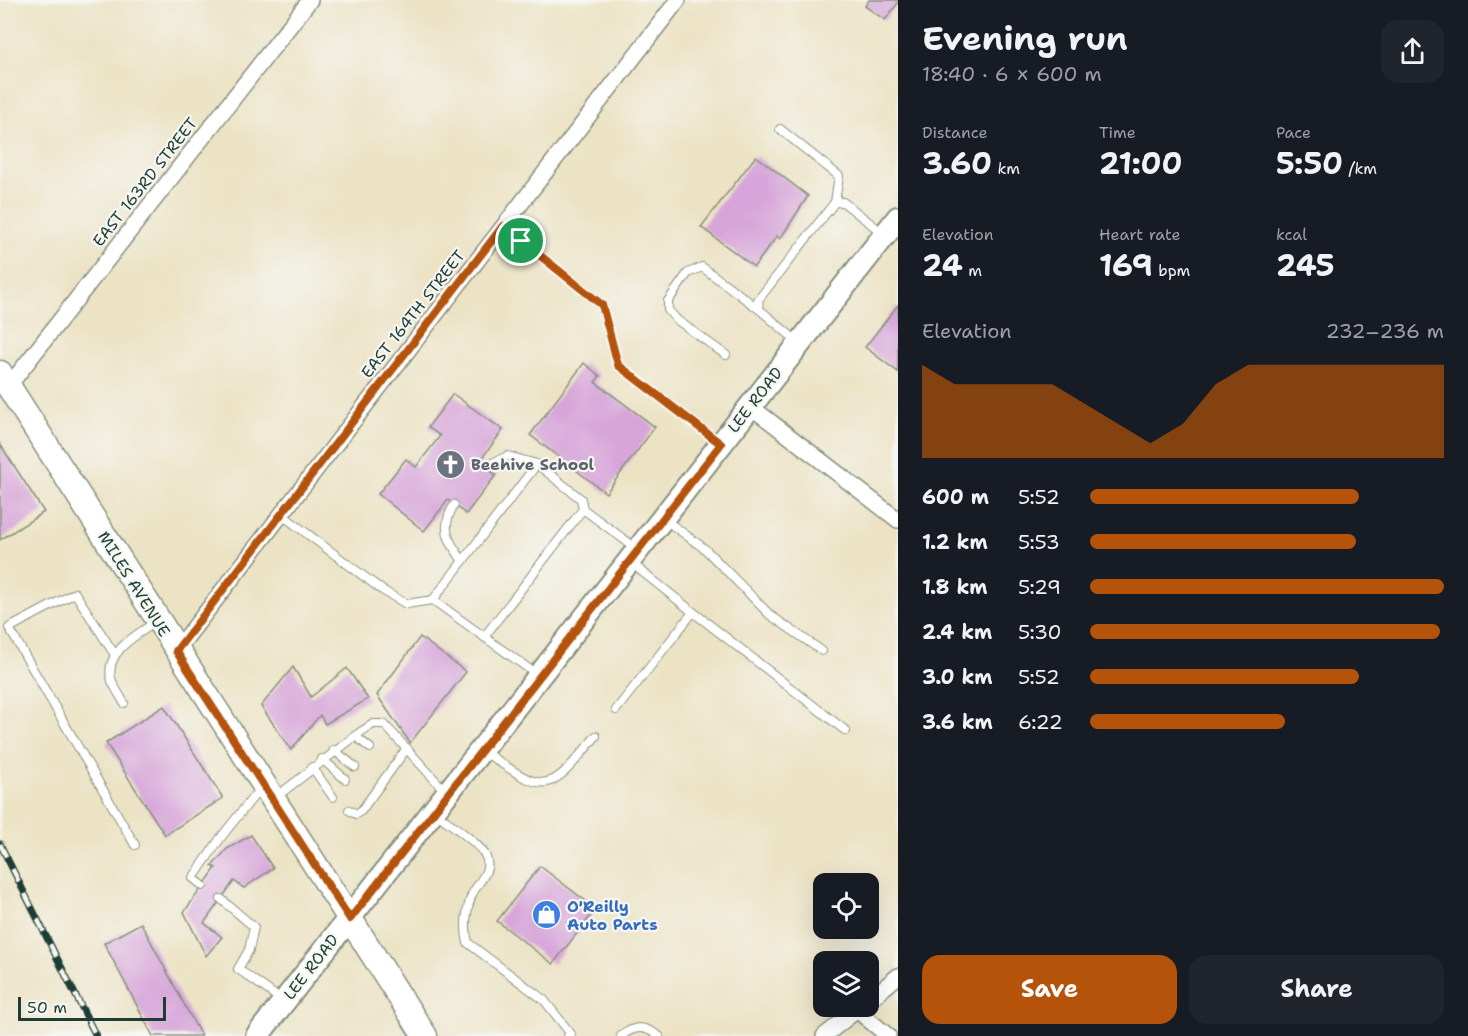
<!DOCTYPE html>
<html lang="en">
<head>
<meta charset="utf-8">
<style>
  :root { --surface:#171b24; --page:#20242c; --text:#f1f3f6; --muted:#9ea1a6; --accent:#b45309 }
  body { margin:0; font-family:"Shantell Sans",sans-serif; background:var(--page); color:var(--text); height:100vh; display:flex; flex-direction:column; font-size:22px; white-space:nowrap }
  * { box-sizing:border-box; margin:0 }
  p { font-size:20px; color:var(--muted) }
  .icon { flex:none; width:33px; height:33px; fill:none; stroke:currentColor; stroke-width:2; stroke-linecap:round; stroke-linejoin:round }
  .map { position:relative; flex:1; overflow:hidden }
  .drawer { display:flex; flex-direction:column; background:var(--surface); width:570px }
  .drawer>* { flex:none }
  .controls { position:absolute; left:813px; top:873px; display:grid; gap:12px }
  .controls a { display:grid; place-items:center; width:66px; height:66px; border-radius:12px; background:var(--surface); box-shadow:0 6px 24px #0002; font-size:30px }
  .scale { position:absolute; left:18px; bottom:15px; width:148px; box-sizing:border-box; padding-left:6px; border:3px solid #1f3d34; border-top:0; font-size:16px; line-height:21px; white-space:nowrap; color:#1f3d34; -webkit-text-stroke:4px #f6f6f2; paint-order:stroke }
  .pin { position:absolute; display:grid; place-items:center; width:51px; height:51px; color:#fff; margin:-26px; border:3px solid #fff; border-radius:50%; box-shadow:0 2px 6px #0007 }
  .round { display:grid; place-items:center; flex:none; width:63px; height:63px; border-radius:18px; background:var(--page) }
  .head { display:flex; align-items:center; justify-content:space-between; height:102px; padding:0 24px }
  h1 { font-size:33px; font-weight:700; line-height:45px }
  .figures { display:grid; grid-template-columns:repeat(3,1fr); gap:9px; height:102px; padding:6px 24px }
  .figures div { display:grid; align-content:center }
  .figures b { font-size:30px; font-weight:700 }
  .figures small { font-size:16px; font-weight:400 }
  .figures p { font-size:16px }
  .chart { height:168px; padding:12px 24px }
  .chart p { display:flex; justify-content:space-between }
  .chart svg { width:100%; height:108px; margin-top:6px; fill:var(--accent); opacity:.7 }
  .button { display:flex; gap:12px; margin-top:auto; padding:12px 24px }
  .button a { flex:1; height:69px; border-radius:18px; background:var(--accent); color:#fff; font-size:24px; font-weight:700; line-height:69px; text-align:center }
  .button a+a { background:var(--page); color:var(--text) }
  ul { padding:0 24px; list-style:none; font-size:20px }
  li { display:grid; grid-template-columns:96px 72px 1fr; align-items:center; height:45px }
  li i { height:15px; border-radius:8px; background:var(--accent) }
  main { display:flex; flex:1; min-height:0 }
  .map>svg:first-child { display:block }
  .building { fill:#d7a5d9 }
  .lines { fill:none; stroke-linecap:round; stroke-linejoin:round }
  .lane-casing { stroke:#86907c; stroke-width:10 }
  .street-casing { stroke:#86907c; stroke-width:18 }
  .secondary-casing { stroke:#86907c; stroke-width:26 }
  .primary-casing { stroke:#86907c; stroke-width:27 }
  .lane { stroke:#fff; stroke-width:8 }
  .street { stroke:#fff; stroke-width:15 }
  .secondary { stroke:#fff; stroke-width:22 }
  .primary { stroke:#fff; stroke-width:24 }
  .rail-casing { stroke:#1f3d34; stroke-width:7 }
  .rail { stroke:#f6f6f2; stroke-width:4.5; stroke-dasharray:14; stroke-linecap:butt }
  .route-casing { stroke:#fff; stroke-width:12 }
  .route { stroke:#b45309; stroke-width:8 }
  .labels { text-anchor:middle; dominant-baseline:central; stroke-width:4.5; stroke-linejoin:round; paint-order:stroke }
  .street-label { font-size:16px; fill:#1f3d34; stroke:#f6f6f2 }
  .worship-label { font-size:16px; font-weight:bold; fill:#5b616d; stroke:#f6f6f2; text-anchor:start }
  .shop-label { font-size:16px; font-weight:bold; fill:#366cbe; stroke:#f6f6f2; text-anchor:start }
</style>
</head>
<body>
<main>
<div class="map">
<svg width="898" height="1036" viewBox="0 0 898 1036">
  <rect width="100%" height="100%" fill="#f6f6f2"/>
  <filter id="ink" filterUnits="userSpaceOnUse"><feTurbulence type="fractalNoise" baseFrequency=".0167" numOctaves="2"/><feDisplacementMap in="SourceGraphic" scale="12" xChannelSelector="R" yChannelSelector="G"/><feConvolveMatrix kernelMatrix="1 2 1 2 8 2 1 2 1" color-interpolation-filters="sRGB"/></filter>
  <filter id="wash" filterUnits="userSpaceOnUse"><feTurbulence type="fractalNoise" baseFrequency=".008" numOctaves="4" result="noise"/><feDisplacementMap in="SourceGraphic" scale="24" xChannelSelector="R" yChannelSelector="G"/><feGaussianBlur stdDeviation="1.35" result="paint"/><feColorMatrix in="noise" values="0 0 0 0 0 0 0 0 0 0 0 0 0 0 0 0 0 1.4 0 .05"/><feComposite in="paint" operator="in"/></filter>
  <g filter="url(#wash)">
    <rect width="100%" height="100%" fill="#ece3c5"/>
    <g id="blocks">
      <g class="building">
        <polygon points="869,0 897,0 898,3 885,20 865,6"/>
        <polygon points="756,156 808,196 780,239 777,236 754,267 701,227"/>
        <polygon points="898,305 898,372 865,347"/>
        <polygon points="584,363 600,376 595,382 655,427 606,493 530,435"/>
        <polygon points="453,394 503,430 479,462 496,475 466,514 448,500 424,531 378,494 406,459 416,467 440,436 428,427"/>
        <polygon points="0,444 44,512 0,540"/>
        <polygon points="420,637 466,672 410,743 377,695"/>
        <polygon points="293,667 311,697 347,668 368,699 325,724 320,715 291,750 261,706"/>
        <polygon points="164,706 223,798 165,835 106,743"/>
        <polygon points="251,835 273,868 244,888 234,881 204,923 222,937 206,956 184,912 216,868 212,866 227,849"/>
        <polygon points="540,866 596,909 553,964 497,921"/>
        <polygon points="141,923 201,1036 153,1036 104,943"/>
      </g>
    </g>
  </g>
  <g filter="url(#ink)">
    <use href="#blocks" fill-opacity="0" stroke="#86907c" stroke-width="1.5"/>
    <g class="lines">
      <defs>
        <g id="lane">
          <polyline points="780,129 839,176 835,202"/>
          <polyline points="503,226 602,305 618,365 720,443"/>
          <polyline points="799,343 759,309 758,300 835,202 843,202 884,234"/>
          <polyline points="726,355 677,320 668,310 668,301 688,273 702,267 759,309"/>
          <polyline points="485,466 508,456 537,464"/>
          <path d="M454 505C440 528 448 541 463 561"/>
          <polyline points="583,509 637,549"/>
          <polyline points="281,514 382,590 406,604 433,600 537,464 581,499 583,509 484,637"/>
          <polyline points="664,519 705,549 770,615 822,651"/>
          <polyline points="433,600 536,674"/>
          <polyline points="693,612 846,731"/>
          <polyline points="115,655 75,593 9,628 135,845"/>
          <path d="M124 703C120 695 113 686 111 678 105 651 138 634 156 622"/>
          <polyline points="616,710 693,612 630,562"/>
          <polyline points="355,736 370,748"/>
          <polyline points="334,750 355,767"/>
          <path d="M483 751C547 794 546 797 596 736"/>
          <polyline points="322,759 345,779"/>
          <polyline points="312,767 333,797"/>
          <polyline points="276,797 362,731 373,724 384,724 446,792"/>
          <polyline points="349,810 356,814 361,811 407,748"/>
          <path d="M435 812C448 823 477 841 485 855 494 871 476 883 471 897 466 912 464 927 468 943L544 1000 571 1034 568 1036"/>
          <polyline points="203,886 193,878 222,836 262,786"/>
          <polyline points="221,899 254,927 249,950 238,969 283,1001"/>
          <path d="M621 1036C636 1025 644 1026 659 1036"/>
        </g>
        <g id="street">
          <polyline points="8,387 310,0"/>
          <polyline points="750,406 898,520"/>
          <polyline points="176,651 678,0"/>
          <polyline points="868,1001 898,976"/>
          <polyline points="857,1010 888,1036"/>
          <polyline points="824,1036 862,1006"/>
        </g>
        <polyline id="secondary" points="257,1036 898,218"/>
        <polyline id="primary" points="0,373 425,1036"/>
      </defs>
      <use href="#lane" class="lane-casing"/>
      <use href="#street" class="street-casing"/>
      <use href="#secondary" class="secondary-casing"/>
      <use href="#primary" class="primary-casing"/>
      <use href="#lane" class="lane"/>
      <use href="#street" class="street"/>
      <use href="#secondary" class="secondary"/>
      <use href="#primary" class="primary"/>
      <defs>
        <polyline id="rail" points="0,844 96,1036"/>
      </defs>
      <use href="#rail" class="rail-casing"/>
      <use href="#rail" class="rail"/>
    </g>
  </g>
  <g class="lines" filter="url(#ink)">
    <defs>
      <polygon id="route" points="503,226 602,305 618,365 721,444 350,919 176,651"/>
    </defs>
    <use href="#route" class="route-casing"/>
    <use href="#route" class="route"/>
  </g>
  <defs>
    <symbol id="church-disc" viewBox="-11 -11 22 22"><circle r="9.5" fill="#6b7280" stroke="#f6f6f2"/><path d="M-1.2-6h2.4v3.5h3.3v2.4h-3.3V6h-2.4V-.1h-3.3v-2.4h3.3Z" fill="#fff"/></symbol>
    <symbol id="shop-disc" viewBox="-11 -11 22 22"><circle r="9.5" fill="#3f7fe0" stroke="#f6f6f2"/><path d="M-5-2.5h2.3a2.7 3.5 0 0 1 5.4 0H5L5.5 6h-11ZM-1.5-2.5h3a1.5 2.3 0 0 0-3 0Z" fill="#fff"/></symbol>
  </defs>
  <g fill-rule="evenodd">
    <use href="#church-disc" x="434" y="448" width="33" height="33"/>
    <use href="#shop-disc" x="530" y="898" width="33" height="33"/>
  </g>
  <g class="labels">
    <g class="street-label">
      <text transform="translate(145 182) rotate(-52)">EAST 163RD STREET</text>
      <text transform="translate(413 314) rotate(-52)">EAST 164TH STREET</text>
      <text transform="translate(755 400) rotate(-52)">LEE ROAD</text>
      <text transform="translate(134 584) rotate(58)">MILES AVENUE</text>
      <text transform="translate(311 967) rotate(-52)">LEE ROAD</text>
    </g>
    <g class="worship-label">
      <text x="471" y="464">Beehive School</text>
    </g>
    <g class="shop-label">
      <text x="567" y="906">O'Reilly<tspan x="567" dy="18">Auto Parts</tspan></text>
    </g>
  </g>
</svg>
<div class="controls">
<a><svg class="icon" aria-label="locate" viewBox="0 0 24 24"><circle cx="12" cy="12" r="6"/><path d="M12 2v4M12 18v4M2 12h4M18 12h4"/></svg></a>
<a><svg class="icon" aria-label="layers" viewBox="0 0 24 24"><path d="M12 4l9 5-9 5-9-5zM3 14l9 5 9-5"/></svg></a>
</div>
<div class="scale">50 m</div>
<div class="pin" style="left:521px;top:241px;background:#1e9e55"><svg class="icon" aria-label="arrive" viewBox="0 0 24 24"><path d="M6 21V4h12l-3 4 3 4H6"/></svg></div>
</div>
<section class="drawer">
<div class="head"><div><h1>Evening run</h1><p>18:40 · 6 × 600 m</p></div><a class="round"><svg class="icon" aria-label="share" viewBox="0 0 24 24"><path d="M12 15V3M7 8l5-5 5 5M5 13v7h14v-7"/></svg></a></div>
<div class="figures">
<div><p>Distance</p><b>3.60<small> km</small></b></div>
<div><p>Time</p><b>21:00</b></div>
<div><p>Pace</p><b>5:50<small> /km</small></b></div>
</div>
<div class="figures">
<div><p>Elevation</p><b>24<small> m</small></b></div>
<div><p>Heart rate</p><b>169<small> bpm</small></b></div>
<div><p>kcal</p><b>245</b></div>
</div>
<div class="chart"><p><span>Elevation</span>232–236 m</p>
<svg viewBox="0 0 160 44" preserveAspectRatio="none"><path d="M0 44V6L10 14L20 14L30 14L40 14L50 22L60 30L70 38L80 30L90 14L100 6L110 6L120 6L130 6L140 6L150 6L160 6V44z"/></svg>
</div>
<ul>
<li><b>600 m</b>5:52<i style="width:76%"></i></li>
<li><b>1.2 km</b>5:53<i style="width:75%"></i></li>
<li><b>1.8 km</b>5:29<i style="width:100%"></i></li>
<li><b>2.4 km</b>5:30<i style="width:99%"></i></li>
<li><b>3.0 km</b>5:52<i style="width:76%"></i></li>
<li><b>3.6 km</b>6:22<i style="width:55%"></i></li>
</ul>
<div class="button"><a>Save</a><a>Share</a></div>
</section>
</main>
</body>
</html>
